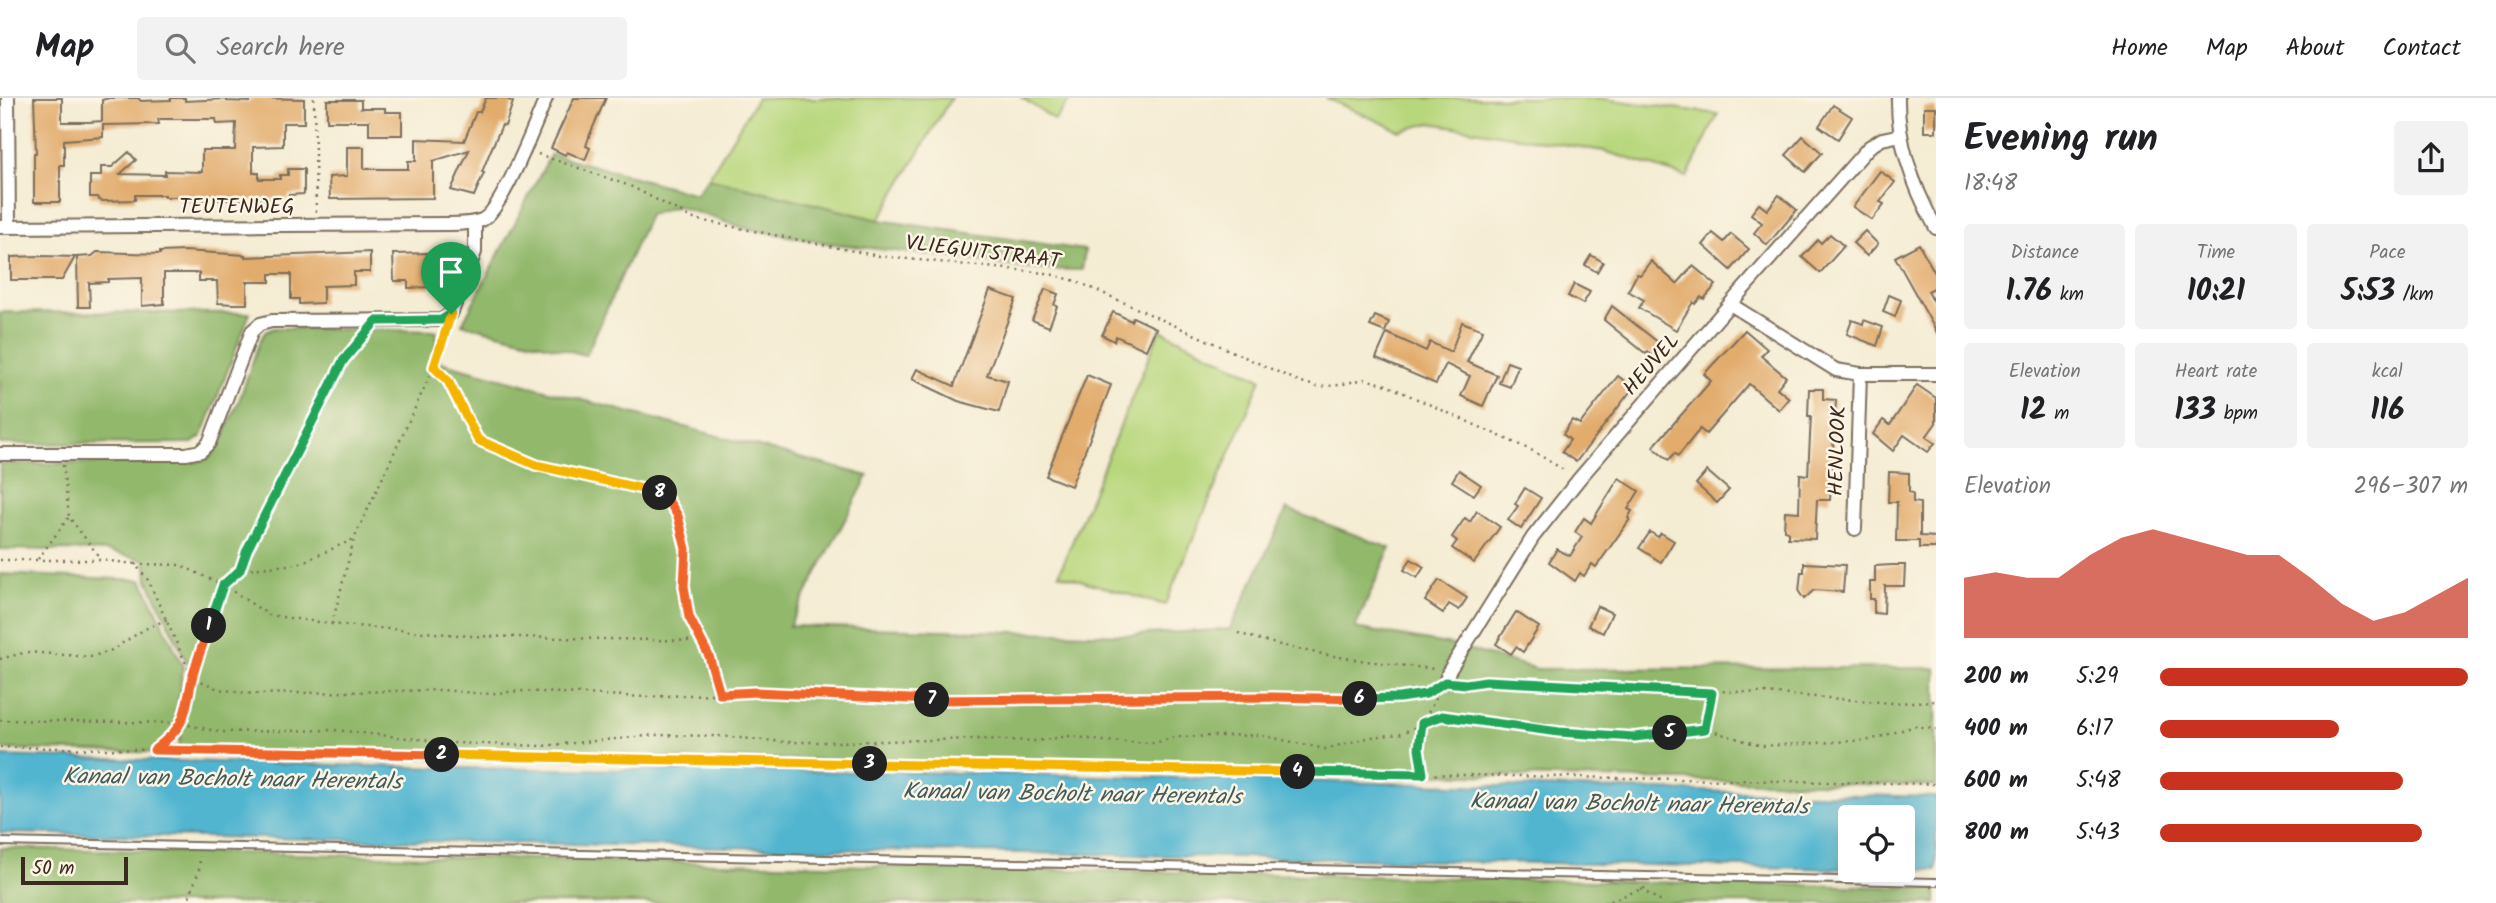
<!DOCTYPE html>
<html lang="en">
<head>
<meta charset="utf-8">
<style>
  :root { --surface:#fff; --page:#f2f2f2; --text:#202124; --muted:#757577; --line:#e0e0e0; --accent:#c8321e }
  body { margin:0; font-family:Kalam,sans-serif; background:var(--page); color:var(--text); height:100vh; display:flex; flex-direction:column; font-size:26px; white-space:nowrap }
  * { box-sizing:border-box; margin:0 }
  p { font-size:23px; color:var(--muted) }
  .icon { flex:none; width:38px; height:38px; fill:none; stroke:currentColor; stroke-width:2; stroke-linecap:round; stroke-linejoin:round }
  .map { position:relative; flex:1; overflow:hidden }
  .drawer { display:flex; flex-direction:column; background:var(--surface); width:560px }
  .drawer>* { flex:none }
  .tools { position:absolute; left:1838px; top:707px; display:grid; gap:14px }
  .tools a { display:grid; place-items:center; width:77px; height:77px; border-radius:7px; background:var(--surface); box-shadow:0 7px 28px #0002; font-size:35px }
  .scale { position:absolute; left:21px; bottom:18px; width:107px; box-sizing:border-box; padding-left:7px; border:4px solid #3b2a1e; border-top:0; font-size:19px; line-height:24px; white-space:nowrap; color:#3b2a1e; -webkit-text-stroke:5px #fcf5e5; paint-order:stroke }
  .pin { position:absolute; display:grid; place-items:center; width:60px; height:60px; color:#fff; margin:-72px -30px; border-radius:50% 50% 50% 0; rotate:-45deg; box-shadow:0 0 7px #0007 }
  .pin .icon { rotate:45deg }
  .km { position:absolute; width:35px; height:35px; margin:-18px; border-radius:50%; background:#222; color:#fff; font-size:19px; line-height:35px; text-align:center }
  .round { display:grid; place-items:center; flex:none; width:74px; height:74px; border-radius:7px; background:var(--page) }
  .overview { display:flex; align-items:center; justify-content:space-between; height:119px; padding:0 28px }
  h1 { font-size:38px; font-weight:800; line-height:52px }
  .stats { display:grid; grid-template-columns:repeat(3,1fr); gap:10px; height:119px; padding:7px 28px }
  .stats div { display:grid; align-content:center; border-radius:7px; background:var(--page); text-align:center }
  .stats b { font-size:30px; font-weight:800 }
  .stats small { font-size:19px; font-weight:400 }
  .stats p { font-size:19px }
  .chart { height:196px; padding:14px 28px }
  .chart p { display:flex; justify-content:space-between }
  .chart svg { width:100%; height:126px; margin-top:7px; fill:var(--accent); opacity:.7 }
  ul { padding:0 28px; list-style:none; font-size:23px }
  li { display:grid; grid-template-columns:112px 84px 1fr; align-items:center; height:52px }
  li i { height:18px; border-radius:9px; background:var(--accent) }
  header { display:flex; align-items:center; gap:42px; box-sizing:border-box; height:98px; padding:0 35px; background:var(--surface); border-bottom:2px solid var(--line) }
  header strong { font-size:33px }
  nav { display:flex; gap:38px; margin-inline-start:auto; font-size:24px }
  .search { width:490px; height:63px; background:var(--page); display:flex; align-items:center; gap:18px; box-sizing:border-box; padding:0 24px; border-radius:7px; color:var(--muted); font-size:26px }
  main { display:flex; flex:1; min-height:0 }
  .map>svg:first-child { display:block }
  .green { fill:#b8d77d; stroke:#7a804e; stroke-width:2 }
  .forest { fill:#92b86c; stroke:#667145; stroke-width:2 }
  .water { fill:#51b5d0; stroke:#467077; stroke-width:2 }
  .building { fill:#e2ac6d }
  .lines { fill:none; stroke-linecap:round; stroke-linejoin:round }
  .lane-casing { stroke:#7c6e5d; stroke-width:10 }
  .street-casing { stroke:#7c6e5d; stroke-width:16 }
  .path { stroke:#7c6e5d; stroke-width:2.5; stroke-dasharray:2 5; stroke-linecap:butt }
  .lane { stroke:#fff; stroke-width:6 }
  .street { stroke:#fff; stroke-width:12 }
  .split-1-casing { stroke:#fff; stroke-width:14 }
  .split-2-casing { stroke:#fff; stroke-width:14 }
  .split-3-casing { stroke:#fff; stroke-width:14 }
  .split-4-casing { stroke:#fff; stroke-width:14 }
  .split-5-casing { stroke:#fff; stroke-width:14 }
  .split-6-casing { stroke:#fff; stroke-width:14 }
  .split-7-casing { stroke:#fff; stroke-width:14 }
  .split-8-casing { stroke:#fff; stroke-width:14 }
  .split-9-casing { stroke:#fff; stroke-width:14 }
  .split-1 { stroke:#22a559; stroke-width:9 }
  .split-2 { stroke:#f0652b; stroke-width:9 }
  .split-3 { stroke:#f5b400; stroke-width:9 }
  .split-4 { stroke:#f5b400; stroke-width:9 }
  .split-5 { stroke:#22a559; stroke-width:9 }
  .split-6 { stroke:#22a559; stroke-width:9 }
  .split-7 { stroke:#f0652b; stroke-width:9 }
  .split-8 { stroke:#f0652b; stroke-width:9 }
  .split-9 { stroke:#f5b400; stroke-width:9 }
  .labels { text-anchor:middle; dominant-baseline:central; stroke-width:5; stroke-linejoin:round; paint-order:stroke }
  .street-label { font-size:21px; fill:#3b2a1e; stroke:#fcf5e5 }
  .water-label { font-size:23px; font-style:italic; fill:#435b5c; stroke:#fcf5e5 }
</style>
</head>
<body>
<header>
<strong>Map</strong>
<div class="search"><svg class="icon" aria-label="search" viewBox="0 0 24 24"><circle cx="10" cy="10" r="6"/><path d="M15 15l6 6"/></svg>Search here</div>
<nav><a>Home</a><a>Map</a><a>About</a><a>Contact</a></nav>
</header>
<main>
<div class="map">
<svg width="1936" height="805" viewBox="0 0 1936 805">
  <rect width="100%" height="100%" fill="#fcf5e5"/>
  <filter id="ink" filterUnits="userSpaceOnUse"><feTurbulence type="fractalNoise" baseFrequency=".0143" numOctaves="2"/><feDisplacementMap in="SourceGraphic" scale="14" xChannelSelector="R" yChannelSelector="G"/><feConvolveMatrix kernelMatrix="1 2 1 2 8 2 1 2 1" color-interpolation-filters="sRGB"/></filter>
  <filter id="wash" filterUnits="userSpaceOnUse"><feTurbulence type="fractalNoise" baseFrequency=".00686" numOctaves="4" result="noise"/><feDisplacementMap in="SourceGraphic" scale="28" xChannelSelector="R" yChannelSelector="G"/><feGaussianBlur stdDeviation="1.57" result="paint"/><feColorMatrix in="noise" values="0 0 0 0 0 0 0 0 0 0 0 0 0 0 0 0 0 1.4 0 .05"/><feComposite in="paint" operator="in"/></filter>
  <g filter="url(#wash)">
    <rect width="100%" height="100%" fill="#f4ecd3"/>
    <g class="green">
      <polygon points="757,0 951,0 879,122 708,80"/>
      <polygon points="1022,0 1071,0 1055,22"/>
      <polygon points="1326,0 1597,0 1718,16 1687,79 1604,53 1430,25 1400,33"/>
      <polygon points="1160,232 1261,281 1165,507 1059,476"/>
    </g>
    <g class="forest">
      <polygon points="551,56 696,96 708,80 879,122 1085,152 1082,172 1027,171 964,161 827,145 744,130 677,108 649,117 586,257 462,226"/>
      <polygon points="0,214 250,215 202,338 192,345 0,346"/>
      <polygon points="274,230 436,233 440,264 868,378 789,528 1131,537 1230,531 1287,411 1390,450 1355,530 1452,547 1537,571 1936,570 1936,688 787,661 450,660 178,653 190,571 147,480 145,462 106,453 0,451 0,366 196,364 210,359 219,349 240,300 259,245 265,234"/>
      <polygon points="0,476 142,482 183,568 172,655 0,651"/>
      <polygon points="0,750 1936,790 1936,805 0,805"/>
    </g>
    <polygon class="water" points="0,658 447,670 982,675 1936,699 1936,772 1902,771 1902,719 1850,719 1850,771 0,735"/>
    <g id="blocks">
      <g class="building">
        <polygon points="34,0 62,0 62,24 89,24 102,23 102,2 109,0 138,0 141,3 171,2 171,0 185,0 185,3 227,1 227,3 250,4 250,0 304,1 304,25 283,25 283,48 253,49 253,75 259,75 259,81 280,81 280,77 288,77 288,71 304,71 304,96 289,97 289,101 234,102 182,102 182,99 165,99 165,97 135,97 135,102 103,103 99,102 98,99 90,99 90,78 101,78 101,69 112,69 129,54 136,62 120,76 165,77 165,73 202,74 202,52 235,52 236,25 217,26 216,21 158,21 159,26 103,27 103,39 64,42 64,67 60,67 60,104 34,104 34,55 36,55"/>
        <polygon points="486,0 505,0 513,4 505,28 502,27 490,54 482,74 484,75 474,98 451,92 469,52 433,63 433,100 330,101 329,79 347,78 347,49 364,49 364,71 408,71 408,63 416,63 416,41 464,43 476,14 480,14"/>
        <polygon points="574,0 606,0 590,36 586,48 590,50 585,62 567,54 565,57 551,50"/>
        <polygon points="327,2 361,2 361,10 385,10 385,14 402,14 402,37 369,37 369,23 327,23"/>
        <polygon points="1833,7 1852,19 1838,41 1819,28"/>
        <rect x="1924" y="9" width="12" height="25"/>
        <polygon points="1803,38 1822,55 1805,74 1786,57"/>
        <polygon points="1880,73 1895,84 1880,104 1884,106 1872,122 1853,109"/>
        <polygon points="1779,97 1797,112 1767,147 1754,135 1762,125 1751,116 1759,106 1767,112"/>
        <polygon points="1865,133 1878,146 1867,158 1853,145"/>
        <polygon points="1713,135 1724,144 1731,136 1749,151 1731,172 1703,147"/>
        <polygon points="1830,136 1844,148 1820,175 1802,159 1818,142 1821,145"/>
        <polygon points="1919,146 1936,177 1936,189 1928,193 1936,210 1936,233 1895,159"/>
        <polygon points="185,153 245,157 245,159 370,154 370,174 354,174 354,187 323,188 323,205 299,206 299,201 291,201 291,176 270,176 270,184 247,184 247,206 233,206 218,205 217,183 199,183 199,175 164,175 164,206 142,208 142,180 108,181 108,184 89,185 90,209 78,209 77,159 92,158 97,154 160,156 160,154"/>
        <polygon points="430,155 431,189 408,190 408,183 394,183 393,156"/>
        <polygon points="1591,157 1603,164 1597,174 1585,167"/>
        <polygon points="11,159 41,158 75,159 62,182 11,182"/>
        <polygon points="1651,163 1677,186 1693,168 1716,187 1704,201 1701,199 1695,206 1693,204 1676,232 1639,210 1644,202 1628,193 1637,176 1640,177"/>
        <polygon points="1574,186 1590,194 1583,206 1568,198"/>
        <polygon points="1045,191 1058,196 1054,207 1057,208 1049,229 1032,222"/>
        <polygon points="990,192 1016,201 987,277 1008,283 999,314 958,303 912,281 917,271 954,288"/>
        <polygon points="1889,197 1901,202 1895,219 1883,214"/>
        <polygon points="1612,208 1664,249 1655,260 1648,254 1646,256 1604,222"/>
        <polygon points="1113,214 1131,223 1133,219 1156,230 1146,252 1116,238 1114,243 1102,237"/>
        <polygon points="1375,218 1389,224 1385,234 1370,228"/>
        <polygon points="1852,222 1863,226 1864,222 1883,229 1877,248 1847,236"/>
        <polygon points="1462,224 1483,232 1467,264 1497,277 1483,308 1461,298 1470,278 1446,266 1436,286 1376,260 1387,235 1426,253 1430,244 1451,254"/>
        <polygon points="1745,232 1767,251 1761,258 1786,279 1777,290 1789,300 1779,312 1749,286 1706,336 1700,331 1678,358 1675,355 1669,362 1653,349 1711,283 1704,276"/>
        <polygon points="1507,264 1518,268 1510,289 1499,285"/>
        <polygon points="1087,277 1111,287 1071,388 1046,378"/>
        <polygon points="1618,278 1633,290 1576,364 1562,354 1570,342 1563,336 1572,322 1580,326"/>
        <polygon points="1917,287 1936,300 1936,325 1926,339 1935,345 1928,354 1904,337 1893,353 1873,336 1883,322 1890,327"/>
        <polygon points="1809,291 1823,291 1823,301 1836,302 1830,402 1817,402 1815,441 1788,440 1788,433 1784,432 1785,413 1799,414 1800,376 1808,377 1811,318 1808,318"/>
        <polygon points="1459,372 1481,387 1474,397 1452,383"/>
        <polygon points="1707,373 1729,392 1717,405 1696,386"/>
        <polygon points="1889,374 1909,375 1909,394 1913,395 1913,404 1920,405 1920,438 1936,439 1936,450 1919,450 1919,443 1896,443 1897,404 1888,404"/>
        <polygon points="1619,380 1639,393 1628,411 1632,413 1628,420 1630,421 1596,469 1592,466 1584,478 1580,475 1575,483 1549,464 1557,451 1570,458 1582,439 1575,434 1584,420 1591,425"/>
        <polygon points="1525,390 1541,400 1521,431 1508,422 1518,408 1515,406"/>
        <polygon points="1477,413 1500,429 1474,465 1452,450 1457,443 1452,439 1465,420 1470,424"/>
        <polygon points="1650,434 1658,439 1661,435 1674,443 1661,464 1639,450"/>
        <polygon points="1411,461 1424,469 1417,480 1404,472"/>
        <polygon points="1804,465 1845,467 1843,494 1814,492 1804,501 1799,494 1801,474 1804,474"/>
        <polygon points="1892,467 1905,467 1904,488 1885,488 1884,516 1874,515 1874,501 1870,501 1870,484 1875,484 1875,468"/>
        <polygon points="1439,482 1467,500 1459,512 1449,506 1443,515 1425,503"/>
        <polygon points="1597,508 1612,515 1603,535 1588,528"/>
        <polygon points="1516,514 1539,529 1523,554 1516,549 1511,556 1496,546"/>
      </g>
    </g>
  </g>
  <g filter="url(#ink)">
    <use href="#blocks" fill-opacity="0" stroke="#7c6e5d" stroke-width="2"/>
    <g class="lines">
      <defs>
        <polyline id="lane" points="0,744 1936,784"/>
        <g id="street">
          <polyline points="8,0 9,129"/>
          <path d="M1898 0C1897 46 1914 90 1936 130"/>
          <path d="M0 129 449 126C459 126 472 126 482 122 502 113 536 24 546 0"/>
          <polyline points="1730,206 1836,272 1860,276 1936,276"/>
          <polyline points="0,356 186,356 201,353 209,345 252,233 260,226 272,223 441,222 451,216 475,154 475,124"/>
          <polyline points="1855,431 1860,276"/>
          <polyline points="1445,584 1449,573 1533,439 1579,381 1730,206 1869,49 1882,41 1901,37"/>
        </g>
      </defs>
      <use href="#lane" class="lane-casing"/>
      <use href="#street" class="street-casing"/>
      <g class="path">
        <polyline points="314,0 316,116"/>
        <polyline points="538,56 630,88 694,121 879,158 1046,175 1076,183 1298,283 1318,289 1339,287 1364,281 1384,286 1533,353 1567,374"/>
        <polyline points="434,269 448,283 478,342 536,367 664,396 678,418 686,451 684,488 689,519 699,542"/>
        <polyline points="63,367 69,419 101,461"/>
        <polyline points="38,461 69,419"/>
        <polyline points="0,462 102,462 135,466 148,482 192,579 218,591 252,596 442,592 484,596 520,593 646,599 755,594 899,601 983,602 1273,599 1399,600 1426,596 1435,590"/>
        <polyline points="135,466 180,467 223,487 240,472 298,466 354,441 434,269 446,233"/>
        <polyline points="241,471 247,452 343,263 365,236"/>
        <polyline points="332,526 354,441"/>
        <path d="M1238 535C1302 556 1368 564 1435 571"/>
        <polyline points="0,561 27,554 90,559 110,553 145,531 168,521"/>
        <polyline points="1457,585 1486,583 1533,585 1764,595 1893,605 1936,603"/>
        <polyline points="0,622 180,625 220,634 334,632 454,645 542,648 657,637 718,638 785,644 836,644 977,641 1036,643 1070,638 1103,643 1154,645 1177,639 1260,637 1325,651 1371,639 1399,636 1442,618 1559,634 1634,639 1705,631 1762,648 1870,642 1915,628 1936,631"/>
        <polyline points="1705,631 1711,595"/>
        <polyline points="0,649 1936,686"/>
        <polyline points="154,652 171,640 186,617 192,579 223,487 269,517 332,526 470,538 699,543 709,558 720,596"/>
        <path d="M1423 676C1418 637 1419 630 1438 596"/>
        <polyline points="1641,791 1663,805"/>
        <polyline points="187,805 199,773 200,758"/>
        <polyline points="1604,805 1647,789"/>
      </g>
      <use href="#lane" class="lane"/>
      <use href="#street" class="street"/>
    </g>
  </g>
  <g class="lines" filter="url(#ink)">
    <defs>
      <polyline id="split-1" points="209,528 223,487 240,472 247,452 343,263 376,223 441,222 451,216"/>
      <path id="split-2" d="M209 528C204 545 196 563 192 581 184 618 187 627 154 652L442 657"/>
      <polyline id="split-3" points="442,657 870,666"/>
      <polyline id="split-4" points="870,666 1298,674"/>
      <polyline id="split-5" points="1298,674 1423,676 1419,650 1422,625 1442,618 1559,634 1634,639 1670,635"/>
      <polyline id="split-6" points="1360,601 1399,600 1426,596 1445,584 1466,586 1486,583 1712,595 1705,631 1670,635"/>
      <polyline id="split-7" points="932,602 1273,599 1360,601"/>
      <polyline id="split-8" points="660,395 664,396 678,418 686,451 684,488 689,519 709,558 720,596 755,594 932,602"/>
      <polyline id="split-9" points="451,216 434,269 448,283 478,342 536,367 660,395"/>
    </defs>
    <use href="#split-1" class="split-1-casing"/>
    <use href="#split-2" class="split-2-casing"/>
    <use href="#split-3" class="split-3-casing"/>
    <use href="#split-4" class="split-4-casing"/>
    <use href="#split-5" class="split-5-casing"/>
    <use href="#split-6" class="split-6-casing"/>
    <use href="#split-7" class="split-7-casing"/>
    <use href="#split-8" class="split-8-casing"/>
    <use href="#split-9" class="split-9-casing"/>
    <use href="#split-1" class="split-1"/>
    <use href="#split-2" class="split-2"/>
    <use href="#split-3" class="split-3"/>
    <use href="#split-4" class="split-4"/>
    <use href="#split-5" class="split-5"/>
    <use href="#split-6" class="split-6"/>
    <use href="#split-7" class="split-7"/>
    <use href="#split-8" class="split-8"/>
    <use href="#split-9" class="split-9"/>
  </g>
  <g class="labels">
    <g class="street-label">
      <text x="237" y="109">TEUTENWEG</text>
      <text transform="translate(983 155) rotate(7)">VLIEGUITSTRAAT</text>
      <text transform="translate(1652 267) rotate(-49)">HEUVEL</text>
      <text transform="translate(1838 353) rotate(-88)">HENLOOK</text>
    </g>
    <g class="water-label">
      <text transform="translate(232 682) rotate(1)">Kanaal van Bocholt naar Herentals</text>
      <text transform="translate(1072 697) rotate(1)">Kanaal van Bocholt naar Herentals</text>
      <text transform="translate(1639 707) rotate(1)">Kanaal van Bocholt naar Herentals</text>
    </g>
  </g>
</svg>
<div class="tools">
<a><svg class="icon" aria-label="locate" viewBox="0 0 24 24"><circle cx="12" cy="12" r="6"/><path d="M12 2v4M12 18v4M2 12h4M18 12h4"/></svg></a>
</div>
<div class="scale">50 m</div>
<div class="pin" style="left:451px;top:216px;background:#1e9e55"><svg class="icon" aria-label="arrive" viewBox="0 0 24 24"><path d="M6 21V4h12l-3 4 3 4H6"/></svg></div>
<b class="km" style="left:209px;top:528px">1</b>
<b class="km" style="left:442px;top:657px">2</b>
<b class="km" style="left:870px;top:666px">3</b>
<b class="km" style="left:1298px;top:674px">4</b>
<b class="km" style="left:1670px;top:635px">5</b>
<b class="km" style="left:1360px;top:601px">6</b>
<b class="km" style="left:932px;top:602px">7</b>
<b class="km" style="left:660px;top:395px">8</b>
</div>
<section class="drawer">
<div class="overview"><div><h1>Evening run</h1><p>18:48</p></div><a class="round"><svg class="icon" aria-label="share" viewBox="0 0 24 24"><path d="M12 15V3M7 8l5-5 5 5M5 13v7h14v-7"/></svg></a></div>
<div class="stats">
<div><p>Distance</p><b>1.76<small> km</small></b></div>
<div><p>Time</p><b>10:21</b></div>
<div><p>Pace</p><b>5:53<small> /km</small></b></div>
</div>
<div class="stats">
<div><p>Elevation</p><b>12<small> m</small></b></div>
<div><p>Heart rate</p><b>133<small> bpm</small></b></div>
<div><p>kcal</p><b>116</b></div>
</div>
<div class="chart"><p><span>Elevation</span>296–307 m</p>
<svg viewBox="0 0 160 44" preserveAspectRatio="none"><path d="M0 44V23L10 21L20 23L30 23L40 15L50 9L60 6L70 9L80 12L90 15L100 15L110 23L120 32L130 38L140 35L150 29L160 23V44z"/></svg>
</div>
<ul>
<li><b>200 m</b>5:29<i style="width:100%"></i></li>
<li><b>400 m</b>6:17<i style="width:58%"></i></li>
<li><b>600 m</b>5:48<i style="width:79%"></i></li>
<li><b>800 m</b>5:43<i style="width:85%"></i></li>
</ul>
</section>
</main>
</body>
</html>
